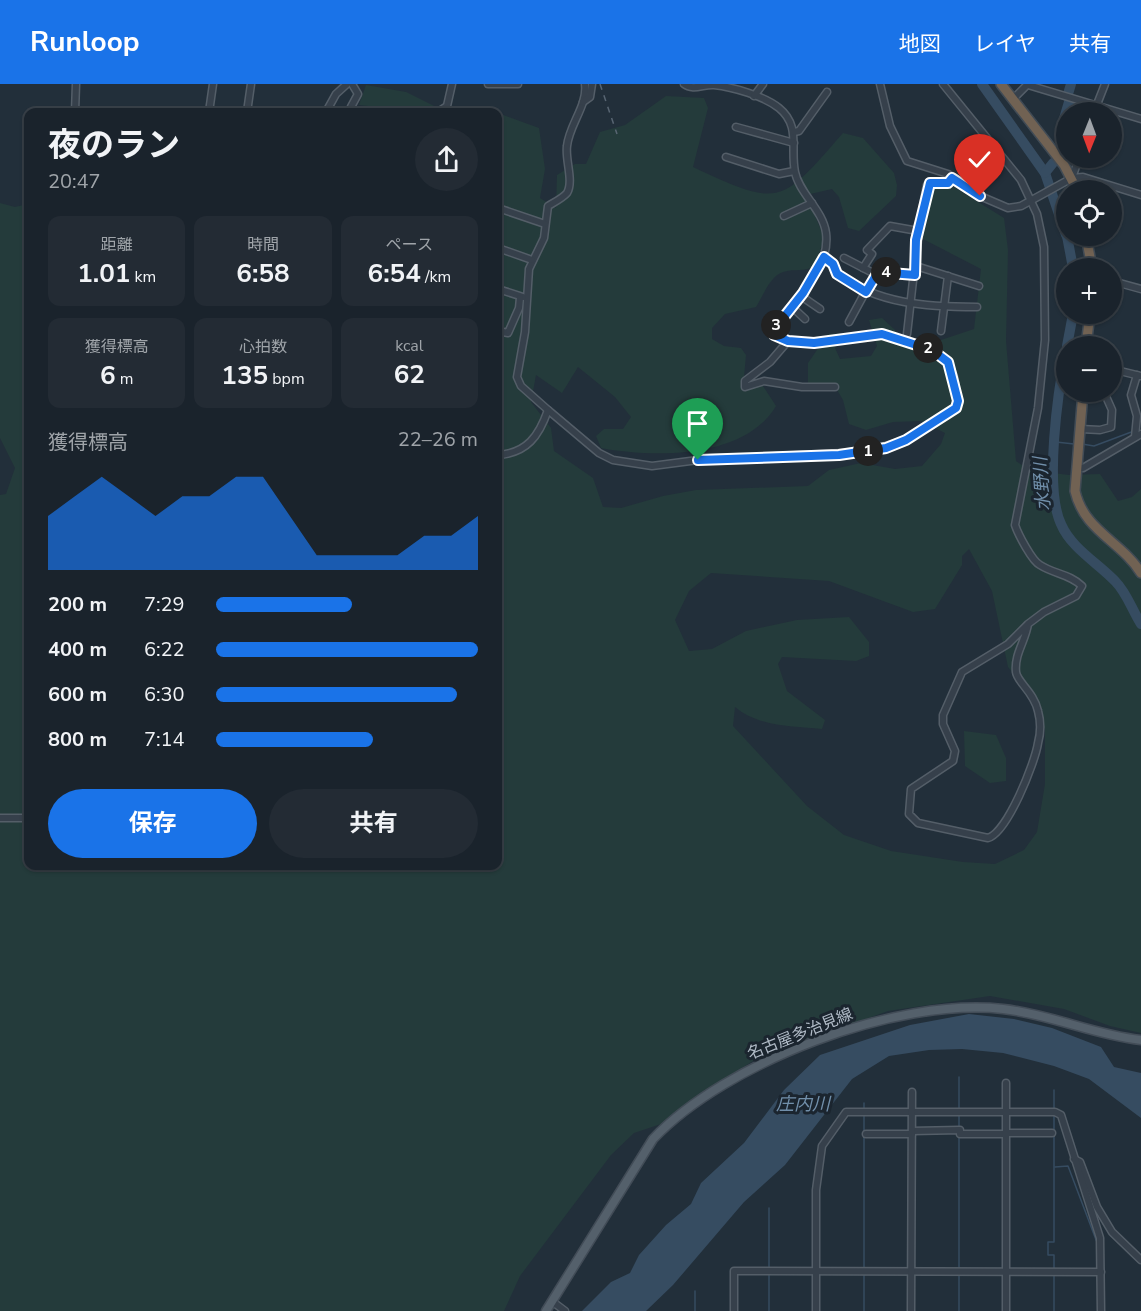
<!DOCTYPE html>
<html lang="ja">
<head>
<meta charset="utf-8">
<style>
  :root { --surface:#1a232c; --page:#232b34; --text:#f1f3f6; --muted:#9fa4a9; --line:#384048; --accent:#1a73e8 }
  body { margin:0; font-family:"Nunito Sans","Noto Sans JP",sans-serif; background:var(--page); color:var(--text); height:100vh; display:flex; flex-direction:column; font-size:22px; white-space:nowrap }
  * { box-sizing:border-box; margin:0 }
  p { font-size:20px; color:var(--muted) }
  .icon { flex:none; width:33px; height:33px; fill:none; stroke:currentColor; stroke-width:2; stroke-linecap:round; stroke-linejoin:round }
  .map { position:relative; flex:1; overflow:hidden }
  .drawer { position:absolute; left:24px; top:24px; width:478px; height:762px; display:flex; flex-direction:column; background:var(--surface); border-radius:12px; box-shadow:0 2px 4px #0004,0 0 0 2px var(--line) }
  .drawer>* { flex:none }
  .needle { width:39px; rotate:181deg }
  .tools { position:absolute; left:1056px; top:18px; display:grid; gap:12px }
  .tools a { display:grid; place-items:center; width:66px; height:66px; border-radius:50%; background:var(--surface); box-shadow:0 2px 4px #0004,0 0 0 2px var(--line); font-size:30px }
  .pin { position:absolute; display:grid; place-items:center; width:51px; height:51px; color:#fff; margin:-62px -26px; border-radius:50% 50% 50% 0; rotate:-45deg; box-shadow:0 0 6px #0007 }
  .pin .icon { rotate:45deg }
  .km { position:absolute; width:30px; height:30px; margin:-15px; border-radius:50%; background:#222; color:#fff; font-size:16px; line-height:30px; text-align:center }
  .round { display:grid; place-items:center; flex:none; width:63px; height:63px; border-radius:32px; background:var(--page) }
  .summary { display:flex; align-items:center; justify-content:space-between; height:102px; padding:0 24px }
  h1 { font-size:33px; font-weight:700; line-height:45px }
  .stats { display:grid; grid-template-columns:repeat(3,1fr); gap:9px; height:102px; padding:6px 24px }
  .stats div { display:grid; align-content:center; border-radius:12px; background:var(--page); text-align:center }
  .stats b { font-size:26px; font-weight:700 }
  .stats small { font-size:16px; font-weight:400 }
  .stats p { font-size:16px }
  .chart { height:168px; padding:12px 24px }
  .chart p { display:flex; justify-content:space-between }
  .chart svg { width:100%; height:108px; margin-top:6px; fill:var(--accent); opacity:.7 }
  .cta { display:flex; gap:12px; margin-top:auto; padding:12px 24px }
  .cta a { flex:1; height:69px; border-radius:36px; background:var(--accent); color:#fff; font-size:24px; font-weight:700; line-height:69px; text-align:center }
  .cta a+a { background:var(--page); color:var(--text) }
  ul { padding:0 24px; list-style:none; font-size:20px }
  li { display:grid; grid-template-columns:96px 72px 1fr; align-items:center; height:45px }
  li i { height:15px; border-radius:8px; background:var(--accent) }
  header { display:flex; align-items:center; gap:36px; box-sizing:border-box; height:84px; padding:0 30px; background:var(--accent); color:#fff }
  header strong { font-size:28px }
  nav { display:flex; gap:33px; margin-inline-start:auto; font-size:21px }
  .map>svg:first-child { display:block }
  .green { fill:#243b3b; fill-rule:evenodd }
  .water { fill:#364c61 }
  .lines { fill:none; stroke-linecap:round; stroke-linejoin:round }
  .stream { stroke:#364c61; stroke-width:1.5 }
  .river { stroke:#364c61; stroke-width:10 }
  .minor-casing { stroke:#545e68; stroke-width:9 }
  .major-casing { stroke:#424c57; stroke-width:11 }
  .highway-casing { stroke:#414b55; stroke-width:12 }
  .minor { stroke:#36404b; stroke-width:6 }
  .major { stroke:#54606b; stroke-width:8 }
  .highway { stroke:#716253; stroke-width:9 }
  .rail { stroke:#586572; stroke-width:1.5; stroke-dasharray:6 6; stroke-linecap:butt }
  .route-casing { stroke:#fff; stroke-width:12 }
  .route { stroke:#1a73e8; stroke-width:8 }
  .labels { text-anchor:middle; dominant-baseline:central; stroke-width:6; stroke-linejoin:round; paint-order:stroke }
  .street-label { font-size:16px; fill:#b1bbc7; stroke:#1b252f }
  .water-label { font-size:18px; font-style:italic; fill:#718faa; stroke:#1b252f }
</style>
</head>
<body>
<header>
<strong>Runloop</strong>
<nav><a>地図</a><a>レイヤ</a><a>共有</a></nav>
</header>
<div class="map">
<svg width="1141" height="1227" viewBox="0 0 1141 1227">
  <rect width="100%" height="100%" fill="#222f3a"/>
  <g class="green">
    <polygon points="366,1 406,8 446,28 419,28 359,21"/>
    <path d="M666 12 704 14 708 24 693 83C781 124 780 121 843 49L863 54 894 89 897 101 896 112 859 147 848 144 839 113 832 105 806 111 824 153 816 181C804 189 795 184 783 188 770 192 763 212 756 223L725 230 712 244V255L724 262 741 264 746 271 744 293 763 302 776 322C745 375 654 374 601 364L596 352 604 345H623L631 333 615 313 578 283 562 309 536 291 531 318 551 344 554 367 593 394 603 423 621 424 663 412 696 406 808 402 829 386 861 379 895 385 922 382 941 360 945 349 921 337 893 338 866 346 849 340 843 316 836 304 808 306V279L828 250 846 249 835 264 840 275 871 272 877 262 869 236 882 234 895 246 905 262 932 259 974 245 981 185 923 155V136L933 103H954L1004 134 1008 166 1006 257 1016 377 1029 386 1069 391 1100 390 1118 417 1132 413 1141 405V949L1110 942 1064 925 990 912 888 927 756 975 687 1019 661 1040 634 1049 611 1071 520 1192 504 1227H0V411L6 410 15 384 0 354V119L15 123 28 120V782H498V29L539 44 545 85 540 114 556 124 557 91 575 80H586L600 48 625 41ZM969 465 992 507 1008 583 1030 611 1045 646V700L1037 748 1024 766 995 780 963 778 891 767 844 751 807 722 733 642 735 623C759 643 793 642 822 645L825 636 787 607 778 580 782 573 856 577 869 572V558L849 533 797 536 746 547 712 565 689 567 675 536 689 507 711 489 829 497 913 528 935 525 962 481V472Z"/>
    <polygon points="964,647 996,651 1006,674 1006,697 990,699 965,682"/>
  </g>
  <polygon class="water" points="969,930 1014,935 1052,944 1101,963 1114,983 1141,989 1141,1034 1089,995 1054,982 1003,969 962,965 929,966 889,972 852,995 785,1081 744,1118 673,1201 646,1227 582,1227 611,1198 630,1189 639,1171 666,1141 691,1120 701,1099 744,1059 784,1006 820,971 910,941"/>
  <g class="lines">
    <g class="stream">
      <polyline points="1056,358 1074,360"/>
      <polyline points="1082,360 1094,362 1134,347"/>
      <polyline points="1054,1006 1054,1027"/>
      <polyline points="864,1019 864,1025"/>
      <polyline points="959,1025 959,993"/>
      <polyline points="959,1043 959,1030"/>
      <polyline points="1055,1083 1068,1082 1098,1161"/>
      <polyline points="769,1184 769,1124"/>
      <polyline points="864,1184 864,1030"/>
      <polyline points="959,1184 959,1053"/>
      <polyline points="1054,1184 1054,1171 1048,1171 1048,1158 1054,1158 1054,1032"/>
      <polyline points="695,1207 695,1227"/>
      <polyline points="769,1227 769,1189"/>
      <polyline points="864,1227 864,1189"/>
      <polyline points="959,1227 959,1191"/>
      <polyline points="1054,1227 1054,1189"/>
    </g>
    <g class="river">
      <polyline points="982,0 1045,89 1066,151"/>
      <polyline points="1068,10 1071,0"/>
      <polyline points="1064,68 1063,38 1069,18"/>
      <polyline points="1045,89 1053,79"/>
      <polyline points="1067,152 1073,184"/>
      <polyline points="1067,262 1073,230"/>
      <path d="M1066 267C1058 307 1044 404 1061 440 1071 464 1098 479 1115 497 1127 509 1132 526 1141 540"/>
    </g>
    <defs>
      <g id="minor">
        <polyline points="488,0 518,0"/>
        <path d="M585 0C588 21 569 41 567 62 565 76 574 97 567 109 563 114 553 119 548 122L544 154 529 185 525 248 517 293 521 302 548 326 599 369 613 376 652 382 698 376 864 368 906 356 956 324 958 317 954 293 948 278 932 266 882 250 814 259 788 257 774 251C772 229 832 196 826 149 823 126 799 109 795 88 790 64 801 42 779 24 764 12 733 3 714 1 704 0 693 7 684 0"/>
        <polyline points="880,0 890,42 907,77 948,90 980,112 1008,124 1021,122 1072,94 1083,93 1141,111"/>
        <path d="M943 0 1021 96 1037 130 1044 163 1045 256 1038 324 1015 441C1018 450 1032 477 1040 481 1054 490 1070 490 1082 502L1076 512 1044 528 1028 540 1008 560 962 588 943 631V640L955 667 953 677 911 705 909 730 918 739 988 754C1007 749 1035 679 1038 659 1041 648 1041 638 1038 627 1034 608 1017 598 1016 588 1014 570 1026 556 1028 540"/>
        <polyline points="1028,1 1141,35"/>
        <polyline points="754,12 763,0"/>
        <polyline points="1013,15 1028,0"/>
        <polyline points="583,18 590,13 592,0"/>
        <polyline points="75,28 76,0"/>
        <polyline points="209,28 213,0"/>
        <polyline points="247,28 251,0"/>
        <polyline points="326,28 336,10 347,0"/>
        <polyline points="352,28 351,23 358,10 352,0"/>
        <polyline points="438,28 447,22 452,0"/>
        <polyline points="1094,28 1105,0"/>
        <polyline points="736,43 794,59"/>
        <polyline points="794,48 799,47 827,8"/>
        <polyline points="726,73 779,90 794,87"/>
        <polyline points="1072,94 1079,74"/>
        <polyline points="501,125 545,140"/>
        <polyline points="784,132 812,119"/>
        <polyline points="498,164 532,176"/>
        <path d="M824 173 833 180 837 190C878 220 927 223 977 223"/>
        <polyline points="844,174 875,190"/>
        <polyline points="916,182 979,202"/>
        <polyline points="863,184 872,170 867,166 890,142 918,147"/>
        <polyline points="1112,197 1141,205"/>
        <polyline points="498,205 523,213"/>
        <polyline points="801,212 820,225"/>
        <polyline points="792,223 805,235"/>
        <polyline points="849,238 875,190 882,188 915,191"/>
        <polyline points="498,247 508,249 519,224 520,214"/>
        <polyline points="941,247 948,192"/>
        <path d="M907 250C913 199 917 150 927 101L948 99 952 94"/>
        <polyline points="788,257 770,278 745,297 745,303 764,297 802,303 835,303"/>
        <polyline points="1112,285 1140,292"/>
        <polyline points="1081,345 1100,346 1111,343 1112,326 1104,308"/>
        <polyline points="1135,353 1137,332 1131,311 1137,291"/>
        <path d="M498 371C527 369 539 352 548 326"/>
        <polyline points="1078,384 1083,384 1141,350"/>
        <polyline points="0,734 28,734"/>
        <polyline points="912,1047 960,1046 960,1050 1006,1050"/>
        <polyline points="1006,1049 1052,1049"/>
        <polyline points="866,1050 912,1050"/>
        <polyline points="1074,1075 1080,1078 1097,1123 1112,1148 1141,1176"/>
        <polyline points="553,1218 565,1227"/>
        <polyline points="734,1227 734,1187 1101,1188"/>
        <polyline points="816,1227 816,1106 822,1062 846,1028 1055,1028 1061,1031 1100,1154 1101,1227"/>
        <polyline points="911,1227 912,1008"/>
        <polyline points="1006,1227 1006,999"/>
      </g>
      <path id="major" d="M546 1227 653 1055C726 978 897 913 1003 925 1050 930 1094 951 1141 956"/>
      <g id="highway">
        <polyline points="1001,0 1064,81 1077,106"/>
        <polyline points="1086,152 1092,184"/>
        <polyline points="1086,262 1090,230"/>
        <path d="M1083 308 1075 407C1084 447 1121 457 1141 489"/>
      </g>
    </defs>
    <use href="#minor" class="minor-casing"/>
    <use href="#major" class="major-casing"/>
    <use href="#highway" class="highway-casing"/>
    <use href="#minor" class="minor"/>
    <use href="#major" class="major"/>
    <use href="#highway" class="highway"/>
    <polyline class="rail" points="600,0 617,50"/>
  </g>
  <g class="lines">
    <defs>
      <polyline id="route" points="698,376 839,371 886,364 906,356 956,324 958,317 948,278 932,266 882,250 814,259 788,257 774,251 773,247 803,209 824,173 833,180 837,190 866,208 878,188 915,191 916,156 930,99 948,99 952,94 980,112"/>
    </defs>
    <use href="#route" class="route-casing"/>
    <use href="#route" class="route"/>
  </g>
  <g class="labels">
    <g class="street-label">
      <text transform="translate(800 950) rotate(-22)">名古屋多治見線</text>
    </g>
    <g class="water-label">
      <text transform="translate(1042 400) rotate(-94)">水野川</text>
      <text x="803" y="1020">庄内川</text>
    </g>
  </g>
</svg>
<div class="tools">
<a><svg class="needle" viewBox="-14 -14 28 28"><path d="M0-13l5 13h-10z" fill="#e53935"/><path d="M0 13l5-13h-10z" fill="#9fa4a9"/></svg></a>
<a><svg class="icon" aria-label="locate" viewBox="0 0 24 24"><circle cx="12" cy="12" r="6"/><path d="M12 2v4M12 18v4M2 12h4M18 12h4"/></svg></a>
<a>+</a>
<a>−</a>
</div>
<div class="pin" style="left:698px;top:376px;background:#1e9e55"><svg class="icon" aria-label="arrive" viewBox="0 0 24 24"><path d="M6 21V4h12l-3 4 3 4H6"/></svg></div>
<div class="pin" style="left:980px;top:112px;background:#d93025"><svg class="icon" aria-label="check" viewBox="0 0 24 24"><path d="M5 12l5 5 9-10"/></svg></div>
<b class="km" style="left:868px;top:367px">1</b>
<b class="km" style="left:928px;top:264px">2</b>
<b class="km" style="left:776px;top:241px">3</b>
<b class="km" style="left:886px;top:188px">4</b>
<section class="drawer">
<div class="summary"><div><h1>夜のラン</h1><p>20:47</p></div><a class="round"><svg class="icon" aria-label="share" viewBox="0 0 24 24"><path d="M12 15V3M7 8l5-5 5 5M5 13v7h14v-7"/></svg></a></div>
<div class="stats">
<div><p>距離</p><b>1.01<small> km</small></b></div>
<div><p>時間</p><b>6:58</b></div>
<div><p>ペース</p><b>6:54<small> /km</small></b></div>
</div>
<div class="stats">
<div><p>獲得標高</p><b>6<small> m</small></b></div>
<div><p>心拍数</p><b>135<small> bpm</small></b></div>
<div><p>kcal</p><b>62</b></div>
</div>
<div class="chart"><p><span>獲得標高</span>22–26 m</p>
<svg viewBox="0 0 160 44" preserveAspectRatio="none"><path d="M0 44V22L10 14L20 6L30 14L40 22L50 14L60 14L70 6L80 6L90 22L100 38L110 38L120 38L130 38L140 30L150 30L160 22V44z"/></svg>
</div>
<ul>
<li><b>200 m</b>7:29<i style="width:52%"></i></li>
<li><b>400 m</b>6:22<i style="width:100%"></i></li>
<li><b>600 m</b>6:30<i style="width:92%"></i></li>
<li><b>800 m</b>7:14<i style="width:60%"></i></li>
</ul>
<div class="cta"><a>保存</a><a>共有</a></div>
</section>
</div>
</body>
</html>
